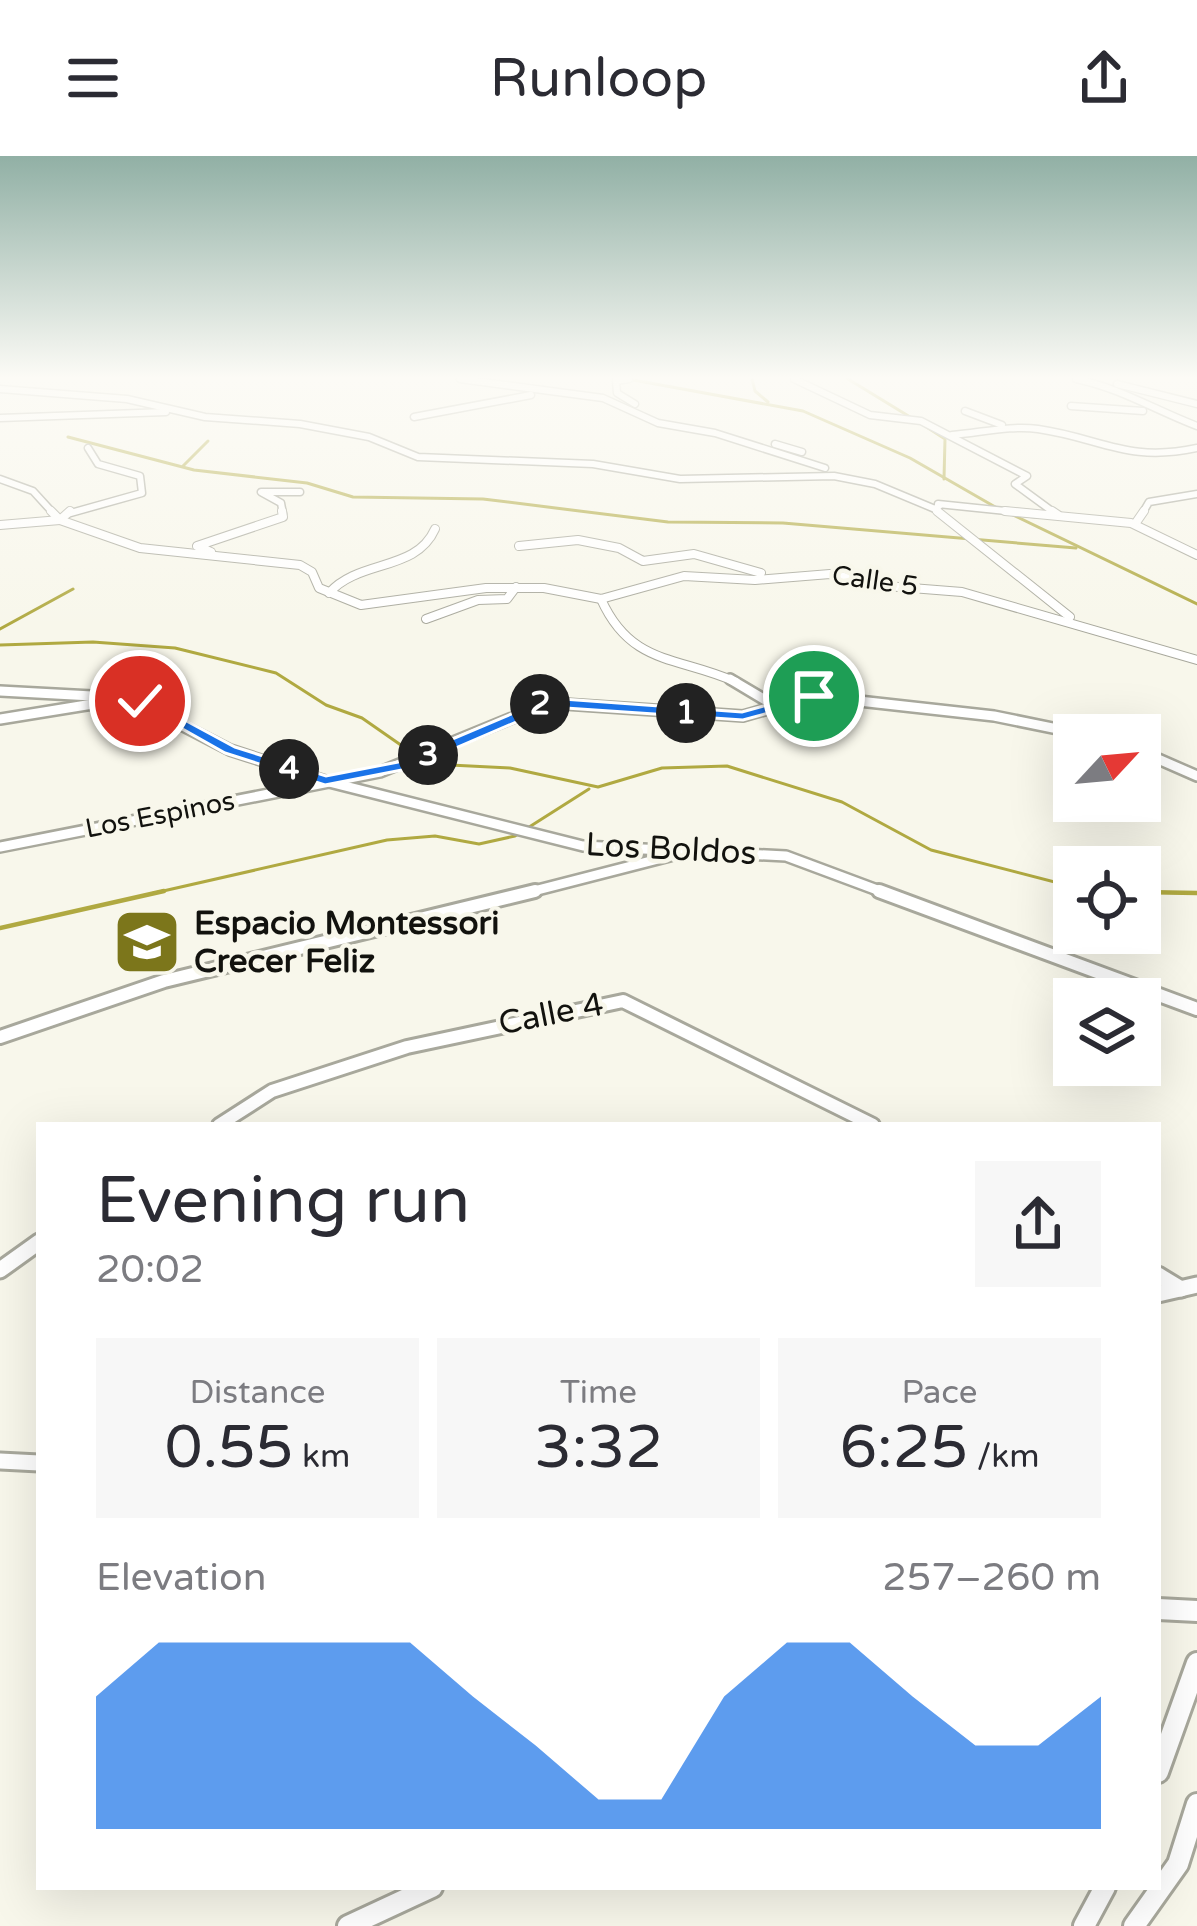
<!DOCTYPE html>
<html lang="en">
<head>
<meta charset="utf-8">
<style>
  :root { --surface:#fff; --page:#f7f7f7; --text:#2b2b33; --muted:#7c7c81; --accent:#1a73e8 }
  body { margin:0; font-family:"Varela Round",sans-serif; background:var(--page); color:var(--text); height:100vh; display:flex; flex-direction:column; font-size:45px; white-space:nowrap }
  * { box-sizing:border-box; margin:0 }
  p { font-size:39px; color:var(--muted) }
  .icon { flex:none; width:66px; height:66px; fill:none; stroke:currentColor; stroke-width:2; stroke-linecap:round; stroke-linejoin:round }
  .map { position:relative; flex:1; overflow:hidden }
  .details { position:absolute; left:36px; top:966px; width:1125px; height:768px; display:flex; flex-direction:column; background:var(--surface); border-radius:0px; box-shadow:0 12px 48px #0002 }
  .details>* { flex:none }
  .needle { width:78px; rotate:64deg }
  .buttons { position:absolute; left:1053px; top:558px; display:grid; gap:24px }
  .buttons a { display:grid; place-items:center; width:108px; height:108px; border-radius:0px; background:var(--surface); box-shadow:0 12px 48px #0002; font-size:60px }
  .pin { position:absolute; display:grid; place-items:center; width:102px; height:102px; color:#fff; margin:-51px; border:6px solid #fff; border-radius:50%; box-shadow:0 3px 12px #0007 }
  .km { position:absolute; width:60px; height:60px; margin:-30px; border-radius:50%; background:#222; color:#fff; font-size:33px; line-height:60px; text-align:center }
  .round { display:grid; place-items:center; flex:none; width:126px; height:126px; border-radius:0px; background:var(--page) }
  .headline { display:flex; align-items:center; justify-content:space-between; height:204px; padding:0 60px }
  h1 { font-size:66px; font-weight:600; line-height:90px }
  .figures { display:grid; grid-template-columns:repeat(3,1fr); gap:18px; height:204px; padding:12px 60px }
  .figures div { display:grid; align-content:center; border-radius:0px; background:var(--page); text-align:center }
  .figures b { font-size:60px; font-weight:600 }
  .figures small { font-size:33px; font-weight:400 }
  .figures p { font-size:33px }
  .chart { height:336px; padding:24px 60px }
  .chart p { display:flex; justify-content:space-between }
  .chart svg { width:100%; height:216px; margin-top:12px; fill:var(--accent); opacity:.7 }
  header { display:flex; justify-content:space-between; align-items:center; height:156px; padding:0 60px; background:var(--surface); font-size:54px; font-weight:600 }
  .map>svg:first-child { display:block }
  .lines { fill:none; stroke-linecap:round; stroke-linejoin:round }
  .stream-far1 { stroke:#b0a941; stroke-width:3 }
  .stream { stroke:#b0a941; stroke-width:4.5 }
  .minor-far5-casing { stroke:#a8a89c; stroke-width:9 }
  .minor-far4-casing { stroke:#a8a89c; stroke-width:10 }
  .minor-far3-casing { stroke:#a8a89c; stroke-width:14 }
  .minor-far2-casing { stroke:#a8a89c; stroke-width:18 }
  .minor-far1-casing { stroke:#a8a89c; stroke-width:21 }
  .minor-casing { stroke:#a8a89c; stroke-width:26 }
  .minor-far5 { stroke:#fff; stroke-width:6 }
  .minor-far4 { stroke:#fff; stroke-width:8 }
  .minor-far3 { stroke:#fff; stroke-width:9 }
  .minor-far2 { stroke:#fff; stroke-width:12 }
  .minor-far1 { stroke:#fff; stroke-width:15 }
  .minor { stroke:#fff; stroke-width:20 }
  .route { fill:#1a73e8; stroke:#fff; stroke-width:3 }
  .labels { text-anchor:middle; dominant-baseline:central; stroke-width:9; stroke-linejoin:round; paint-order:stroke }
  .far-street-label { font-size:27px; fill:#12120e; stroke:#f8f7eb }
  .street-label { font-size:33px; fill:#12120e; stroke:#f8f7eb }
  .poi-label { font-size:33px; font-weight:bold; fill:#12120e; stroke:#f8f7eb; text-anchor:start }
</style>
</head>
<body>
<header><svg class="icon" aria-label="menu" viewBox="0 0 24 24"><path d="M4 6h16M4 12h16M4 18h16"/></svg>Runloop<svg class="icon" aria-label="share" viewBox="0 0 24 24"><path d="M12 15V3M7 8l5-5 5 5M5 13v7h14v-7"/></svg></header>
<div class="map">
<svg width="1197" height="1770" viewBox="0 0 1197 1770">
  <rect width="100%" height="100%" fill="#f8f7eb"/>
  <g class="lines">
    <g class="stream-far1">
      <polyline points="628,223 803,255 910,302 997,352"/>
      <polyline points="752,223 755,235 768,246"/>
      <polyline points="848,223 915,264"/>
      <polyline points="925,270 945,283 944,323"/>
      <polyline points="68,281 194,314 307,327 353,341 483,343 668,366 783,367 1076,392"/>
      <polyline points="183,310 208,285"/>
      <polyline points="1013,359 1197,448"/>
      <polyline points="0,473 73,433"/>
      <polyline points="0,489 93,486 175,492 276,517 326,549 362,562 408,594 450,609 510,612 598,631 662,612 727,610 842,646 931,694 1074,731"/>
      <polyline points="1140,736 1197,737"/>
      <polyline points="150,738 387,684 435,680 479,688 515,680 589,633"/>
    </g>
    <g class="stream">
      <polyline points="1140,736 1197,737"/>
      <polyline points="0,772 164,735"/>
    </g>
    <defs>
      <g id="minor-far5">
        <polyline points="460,223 603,242 658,267 715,277 825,312"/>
        <polyline points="629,223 616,225 617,237 635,248"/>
        <polyline points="794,223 870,259 921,265 1027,320 1015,328 1056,358"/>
        <path d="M1076 223C1120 232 1155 254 1197 270"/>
        <polyline points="1117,228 1197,248"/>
        <polyline points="0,233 127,243 205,261 300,268 369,281 418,301 593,308 680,323 834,320 875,328 935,353"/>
        <polyline points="1071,250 1143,255"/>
        <polyline points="965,255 1002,269"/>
        <polyline points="414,261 531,239"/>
        <polyline points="0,262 166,256"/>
        <path d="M952 279C979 277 1012 269 1038 273 1101 282 1127 307 1197 292"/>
        <polyline points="775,288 802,296"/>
        <polyline points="0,323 33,335 54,358"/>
        <polyline points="938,348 1035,358"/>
        <polyline points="939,350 935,353 941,358"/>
        <polyline points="67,358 142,337 140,320 98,308 88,292"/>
        <polyline points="283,358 281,347 261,336 300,336"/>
        <polyline points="1142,358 1149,346 1197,338"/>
      </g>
      <g id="minor-far4">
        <polyline points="51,355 60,364 140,392 300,409 312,416 319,432 361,449 486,432 544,432 601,443 684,420 755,424 830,418 886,430 962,436 1197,504"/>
        <polyline points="937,355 1070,461"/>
        <polyline points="1005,355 1131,367 1197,399"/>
        <polyline points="1052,355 1058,359"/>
        <polyline points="1135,368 1144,355"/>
        <polyline points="0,369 60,364 70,355"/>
        <polyline points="519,390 578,384 619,392 643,405 694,398 761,417"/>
        <polyline points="211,396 197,390 283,361 282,355"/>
        <path d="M329 437C359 403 416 416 435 373"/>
        <path d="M601 443C631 510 678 500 736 526"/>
        <polyline points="426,463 478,444 507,443 516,431"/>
      </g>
      <g id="minor-far3">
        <polyline points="730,523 772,548"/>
        <polyline points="0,535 129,542 230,594 325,625 583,690 786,700 888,738"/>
        <polyline points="0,563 105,546"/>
        <polyline points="1140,595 1197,620"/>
        <polyline points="0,691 380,616 549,547 743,560 814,540 994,560 1087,579"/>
        <polyline points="522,738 670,700"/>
      </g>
      <g id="minor-far2">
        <polyline points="879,735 1197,853"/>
        <polyline points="0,881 164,825 535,735"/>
        <polyline points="219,969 272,935 407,891 623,845 873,969"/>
      </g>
      <g id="minor-far1">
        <polyline points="0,1114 39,1086"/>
        <polyline points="1158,1119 1181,1133"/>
        <polyline points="1158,1138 1197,1129"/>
        <polyline points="0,1305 39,1307"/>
      </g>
      <g id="minor">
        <polyline points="1158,1453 1197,1455"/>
        <polyline points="1158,1616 1197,1507"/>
        <polyline points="348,1770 432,1731"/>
        <polyline points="1084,1770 1105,1731"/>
        <polyline points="1134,1770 1178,1708 1197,1648"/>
      </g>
    </defs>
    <use href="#minor-far5" class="minor-far5-casing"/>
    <use href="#minor-far4" class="minor-far4-casing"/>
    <use href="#minor-far3" class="minor-far3-casing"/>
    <use href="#minor-far2" class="minor-far2-casing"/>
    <use href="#minor-far1" class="minor-far1-casing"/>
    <use href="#minor" class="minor-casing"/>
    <use href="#minor-far5" class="minor-far5"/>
    <use href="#minor-far4" class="minor-far4"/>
    <use href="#minor-far3" class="minor-far3"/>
    <use href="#minor-far2" class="minor-far2"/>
    <use href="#minor-far1" class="minor-far1"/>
    <use href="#minor" class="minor"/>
  </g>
  <linearGradient id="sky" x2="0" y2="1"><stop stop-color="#91b0a5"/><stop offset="0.47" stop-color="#fcfbf6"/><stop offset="1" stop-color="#fcfbf6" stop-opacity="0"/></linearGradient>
  <rect width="1197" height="471" fill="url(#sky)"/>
  <polygon class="route" points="814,536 819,543 743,564 551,551 407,613 325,629 225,597 133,545 144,542 235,591 326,620 398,606 549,542 742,556"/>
  <defs>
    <symbol id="school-square" viewBox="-11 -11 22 22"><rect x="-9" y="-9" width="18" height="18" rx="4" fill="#7c761b" stroke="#f8f7eb"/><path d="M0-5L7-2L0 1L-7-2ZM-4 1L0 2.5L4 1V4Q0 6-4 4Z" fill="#fff"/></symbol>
  </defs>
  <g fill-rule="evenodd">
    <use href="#school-square" x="109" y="748" width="76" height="76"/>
  </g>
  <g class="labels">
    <g class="far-street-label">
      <text transform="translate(875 425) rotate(8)">Calle 5</text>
      <text transform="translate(160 659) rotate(-11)">Los Espinos</text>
    </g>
    <g class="street-label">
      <text transform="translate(671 693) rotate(3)">Los Boldos</text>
      <text transform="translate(551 858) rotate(-11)">Calle 4</text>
    </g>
    <g class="poi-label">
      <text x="194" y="767">Espacio Montessori<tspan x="194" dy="38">Crecer Feliz</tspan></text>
    </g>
  </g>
</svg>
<div class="buttons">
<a><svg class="needle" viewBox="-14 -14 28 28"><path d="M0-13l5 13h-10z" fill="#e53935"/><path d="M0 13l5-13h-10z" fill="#7c7c81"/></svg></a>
<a><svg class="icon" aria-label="locate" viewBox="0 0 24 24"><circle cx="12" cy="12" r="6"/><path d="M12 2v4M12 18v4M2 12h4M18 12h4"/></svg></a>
<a><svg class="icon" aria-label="layers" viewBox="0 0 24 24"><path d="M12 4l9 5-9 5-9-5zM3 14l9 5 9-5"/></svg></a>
</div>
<div class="pin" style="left:814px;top:540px;background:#1e9e55"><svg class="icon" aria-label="arrive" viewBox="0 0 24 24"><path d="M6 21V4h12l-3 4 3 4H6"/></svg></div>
<div class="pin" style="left:140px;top:545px;background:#d93025"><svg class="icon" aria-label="check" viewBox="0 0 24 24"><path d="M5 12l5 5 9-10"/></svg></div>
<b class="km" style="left:686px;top:557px">1</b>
<b class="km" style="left:540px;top:548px">2</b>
<b class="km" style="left:428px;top:599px">3</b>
<b class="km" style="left:289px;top:613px">4</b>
<section class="details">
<div class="headline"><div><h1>Evening run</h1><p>20:02</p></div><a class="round"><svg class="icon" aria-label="share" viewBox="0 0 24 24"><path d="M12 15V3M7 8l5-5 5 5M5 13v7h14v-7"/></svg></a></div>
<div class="figures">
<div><p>Distance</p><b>0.55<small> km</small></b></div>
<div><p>Time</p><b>3:32</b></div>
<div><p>Pace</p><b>6:25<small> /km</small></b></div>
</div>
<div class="chart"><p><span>Elevation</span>257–260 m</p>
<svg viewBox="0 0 160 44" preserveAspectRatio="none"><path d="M0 44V17L10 6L20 6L30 6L40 6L50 6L60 17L70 27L80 38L90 38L100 17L110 6L120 6L130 17L140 27L150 27L160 17V44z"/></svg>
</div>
</section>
</div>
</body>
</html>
